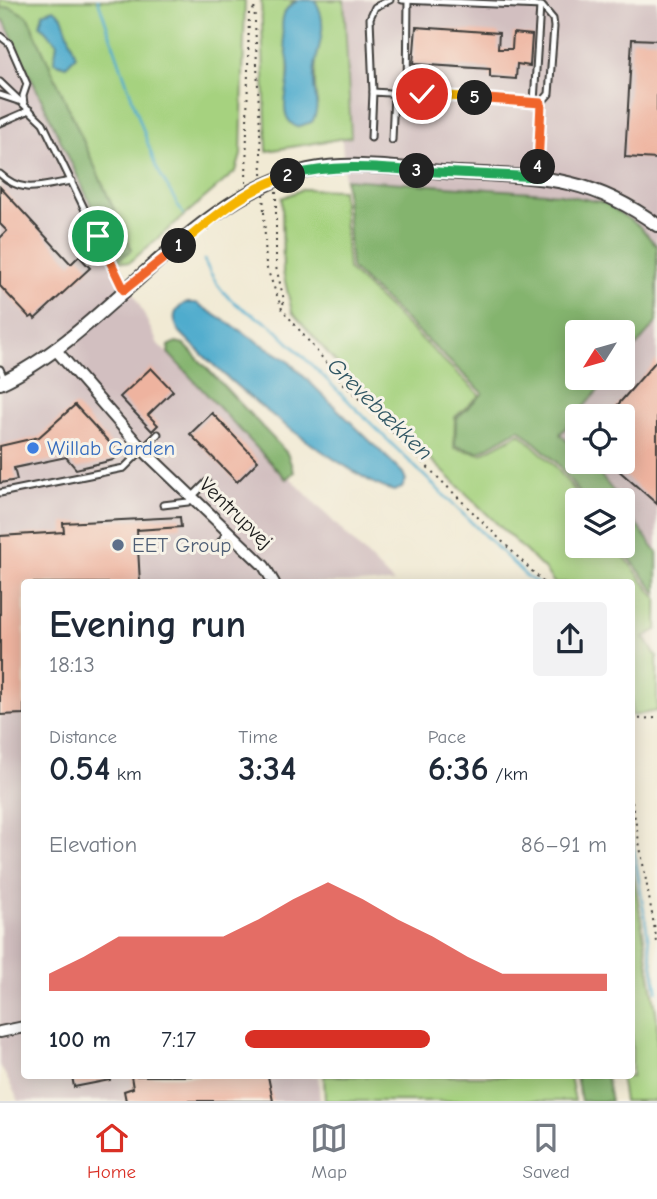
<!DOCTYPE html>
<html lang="en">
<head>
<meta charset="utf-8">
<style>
  :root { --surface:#fff; --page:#f2f2f3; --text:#1f2937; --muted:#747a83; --line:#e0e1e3; --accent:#d93025 }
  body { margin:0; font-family:"Comic Neue",sans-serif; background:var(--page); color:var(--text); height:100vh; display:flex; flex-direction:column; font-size:26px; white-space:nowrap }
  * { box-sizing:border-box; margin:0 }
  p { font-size:23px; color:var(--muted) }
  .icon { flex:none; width:38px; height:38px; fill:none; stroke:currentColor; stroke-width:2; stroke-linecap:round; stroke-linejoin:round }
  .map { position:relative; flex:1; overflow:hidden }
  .details { position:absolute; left:21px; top:579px; width:614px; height:500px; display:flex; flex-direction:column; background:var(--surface); border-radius:7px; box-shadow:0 4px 18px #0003 }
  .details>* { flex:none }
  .needle { width:46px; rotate:233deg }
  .controls { position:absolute; left:565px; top:320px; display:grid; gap:14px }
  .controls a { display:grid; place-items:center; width:70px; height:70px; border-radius:7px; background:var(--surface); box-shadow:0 4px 18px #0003; font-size:35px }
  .pin { position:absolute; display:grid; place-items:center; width:60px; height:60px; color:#fff; margin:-30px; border:4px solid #fff; border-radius:50%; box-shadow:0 2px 7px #0007 }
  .km { position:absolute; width:35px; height:35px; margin:-18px; border-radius:50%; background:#222; color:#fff; font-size:19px; line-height:35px; text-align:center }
  .round { display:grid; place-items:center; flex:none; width:74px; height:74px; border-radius:7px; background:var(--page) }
  .summary { display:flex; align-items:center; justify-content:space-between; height:119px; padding:0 28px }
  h1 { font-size:38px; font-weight:800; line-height:52px }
  .stats { display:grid; grid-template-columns:repeat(3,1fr); gap:10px; height:119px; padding:7px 28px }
  .stats div { display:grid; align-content:center }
  .stats b { font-size:35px; font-weight:800 }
  .stats small { font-size:19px; font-weight:400 }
  .stats p { font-size:19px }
  .chart { height:196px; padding:14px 28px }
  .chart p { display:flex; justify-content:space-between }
  .chart svg { width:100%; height:126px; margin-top:7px; fill:var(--accent); opacity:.7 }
  ul { padding:0 28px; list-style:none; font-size:23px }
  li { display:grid; grid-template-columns:112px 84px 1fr; align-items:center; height:52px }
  li i { height:18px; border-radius:9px; background:var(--accent) }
  .tabs { display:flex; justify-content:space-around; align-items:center; height:98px; border-top:2px solid var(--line); background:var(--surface); font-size:19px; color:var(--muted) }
  .tabs a { display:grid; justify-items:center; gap:4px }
  .tabs .on { color:var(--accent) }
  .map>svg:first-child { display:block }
  .industrial { fill:#d2bfc0; fill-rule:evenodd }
  .green { fill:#a6d27f; stroke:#61774e; stroke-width:2 }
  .forest { fill:#84b46e; stroke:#506845; stroke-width:2 }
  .water { fill:#4faccd; stroke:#366474; stroke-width:2 }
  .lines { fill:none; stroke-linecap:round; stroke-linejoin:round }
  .stream { stroke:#4faccd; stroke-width:2.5 }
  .building { fill:#eeb39f }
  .service-casing { stroke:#3c3b38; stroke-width:9 }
  .minor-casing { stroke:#3c3b38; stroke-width:14 }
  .tertiary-casing { stroke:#3c3b38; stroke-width:16 }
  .path { stroke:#3c3b38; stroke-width:2; stroke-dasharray:2 5; stroke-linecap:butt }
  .service { stroke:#fff; stroke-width:5 }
  .minor { stroke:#fff; stroke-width:10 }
  .tertiary { stroke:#fff; stroke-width:12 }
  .path-bridge { stroke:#3c3b38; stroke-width:2; stroke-dasharray:2 5; stroke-linecap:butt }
  .split-1-casing { stroke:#fff; stroke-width:14 }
  .split-2-casing { stroke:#fff; stroke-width:14 }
  .split-3-casing { stroke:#fff; stroke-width:14 }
  .split-4-casing { stroke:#fff; stroke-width:14 }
  .split-5-casing { stroke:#fff; stroke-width:14 }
  .split-6-casing { stroke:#fff; stroke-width:14 }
  .split-1 { stroke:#f0652b; stroke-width:9 }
  .split-2 { stroke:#f5b400; stroke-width:9 }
  .split-3 { stroke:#22a559; stroke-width:9 }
  .split-4 { stroke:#22a559; stroke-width:9 }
  .split-5 { stroke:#f0652b; stroke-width:9 }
  .split-6 { stroke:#f5b400; stroke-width:9 }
  .shop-dot { fill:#3f7fe0; stroke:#f7f3e8; stroke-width:2.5 }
  .service-dot { fill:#5c6f8a; stroke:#f7f3e8; stroke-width:2.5 }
  .labels { text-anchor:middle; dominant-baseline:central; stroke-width:6; stroke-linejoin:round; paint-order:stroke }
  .shop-label { font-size:21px; fill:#366cbe; stroke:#f7f3e8; text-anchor:start }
  .street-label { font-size:21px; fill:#1c1c1c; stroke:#f7f3e8 }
  .service-label { font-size:21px; fill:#4e5e75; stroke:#f7f3e8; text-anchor:start }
  .water-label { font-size:23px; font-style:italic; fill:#305663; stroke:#f7f3e8 }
</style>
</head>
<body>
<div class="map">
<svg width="657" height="1101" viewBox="0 0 657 1101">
  <rect width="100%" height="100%" fill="#f7f3e8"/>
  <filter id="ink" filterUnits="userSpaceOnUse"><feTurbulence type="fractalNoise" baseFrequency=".0143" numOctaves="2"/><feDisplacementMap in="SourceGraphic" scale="14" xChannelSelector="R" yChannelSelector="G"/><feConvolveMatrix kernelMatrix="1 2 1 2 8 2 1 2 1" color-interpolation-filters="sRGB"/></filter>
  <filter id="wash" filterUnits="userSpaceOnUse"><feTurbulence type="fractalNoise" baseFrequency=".00686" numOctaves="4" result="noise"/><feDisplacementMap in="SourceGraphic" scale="28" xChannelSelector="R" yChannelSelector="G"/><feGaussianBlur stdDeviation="1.57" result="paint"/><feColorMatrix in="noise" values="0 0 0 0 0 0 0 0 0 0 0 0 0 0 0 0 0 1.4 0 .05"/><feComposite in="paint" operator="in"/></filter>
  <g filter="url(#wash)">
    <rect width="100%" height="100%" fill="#f1ead4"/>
    <g class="industrial">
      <path d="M332 0H657V594L620 546H623V500H585L557 463 351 268ZM578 332H623V378H578ZM578 416H623V462H578Z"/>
      <polygon points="4,20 158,344 394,583 24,583 24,1076 318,1076 320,1101 19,1101 0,1065 0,21"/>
    </g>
    <g class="green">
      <polygon points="0,0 245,0 241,155 236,171 129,263 117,260 132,250 11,7 0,8"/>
      <path d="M261 0H299L291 3 288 80 317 103C310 70 324 31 314 0H344L351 137 267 151Z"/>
      <polygon points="303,189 342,190 348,269 480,395 455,417 454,448 481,454 520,433 555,466 582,500 578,500 578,546 616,546 657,599 657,630 644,637 657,657 657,711 632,716 632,583 554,583 545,570 365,396 292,312 283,272 282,198"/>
      <polygon points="632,865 657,1018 657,1101 624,1101 620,1076 632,1076"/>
      <polygon points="324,1076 570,1076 575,1101 325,1101"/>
    </g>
    <g class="forest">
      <polygon points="11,7 28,17 132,250 117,260 4,20 0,21 0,8"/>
      <polygon points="345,179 560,194 605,203 639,226 657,246 657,322 623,361 623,332 578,332 578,378 609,378 560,434 577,451 578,462 590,462 620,500 585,500 557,463 520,429 479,452 455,446 456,419 483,393 351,268"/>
      <polygon points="176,342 184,344 287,453 294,472 286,479 168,353 169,346"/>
      <polygon points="623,505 657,553 657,594 620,546 623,546"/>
      <polygon points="576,1076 606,1076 611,1101 581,1101"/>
    </g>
    <g class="water">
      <path d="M299 0H315C331 27 316 47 314 75 312 92 322 106 312 122L297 127C275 117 290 87 289 70 289 52 278 32 284 14 286 7 293 3 299 0Z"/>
      <polygon points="54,9 62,16 76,56 66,66 54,62 57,43 40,25 43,13"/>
      <path d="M185 303H196L287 360 403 473 406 480 402 488 394 491C373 485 355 472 337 461 279 424 227 381 179 331 172 318 173 311 185 303Z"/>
    </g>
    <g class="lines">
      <g class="stream">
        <polyline points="98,0 156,167 183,214"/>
        <path d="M204 260C221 298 235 305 271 325L527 577 537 583"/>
        <polyline points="632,839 657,991"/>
      </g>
    </g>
    <g id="blocks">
      <g class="building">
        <polygon points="416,27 499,33 498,49 512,49 513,33 532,35 530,66 517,64 516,79 490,77 490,69 413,64"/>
        <polygon points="632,39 657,40 657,159 625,157"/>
        <polygon points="0,187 71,264 79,256 90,268 35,319 33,316 30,318 0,286 0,238 7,231 0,224"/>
        <polygon points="657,360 657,504 609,462 623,462 623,416 608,416"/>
        <polygon points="151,368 173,391 148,415 158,425 152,431 120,397"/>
        <polygon points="75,405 120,454 113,460 76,469 66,457 14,468 17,480 0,483 0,446 39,437"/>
        <polygon points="212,413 258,461 237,482 190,434"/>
        <polygon points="180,517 181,527 137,530 140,583 24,583 24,714 0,715 0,536 64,532 63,523"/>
        <polygon points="72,1076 110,1076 110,1080 74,1087"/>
        <polygon points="131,1076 268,1076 273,1101 126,1101 124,1091 133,1088"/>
      </g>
    </g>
  </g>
  <g filter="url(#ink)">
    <use href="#blocks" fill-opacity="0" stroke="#3c3b38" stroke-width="2"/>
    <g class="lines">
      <defs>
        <g id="service">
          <polyline points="402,0 542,6 553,19 554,27 549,94 541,103"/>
          <polyline points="0,36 9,43 27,84 23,96 24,104"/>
          <polyline points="0,82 43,123 124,291"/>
          <polyline points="373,92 370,18 375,7 390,0"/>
          <polyline points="407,93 408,0"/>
          <polyline points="0,95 18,101"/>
          <polyline points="534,102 540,6"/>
          <polyline points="0,123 30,110"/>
          <polyline points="371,138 373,92 541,103 538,177"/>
          <polyline points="392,140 394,93"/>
          <path d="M0 174C24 196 42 185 72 181"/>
          <polyline points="0,369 5,381"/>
          <polyline points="0,493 124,468 158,434"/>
          <polyline points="192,497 207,482"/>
          <polyline points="163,505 188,502 193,498"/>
          <polyline points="219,544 227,532"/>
        </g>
        <g id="minor">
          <polyline points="55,349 143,450 264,566 274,583"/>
          <polyline points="0,1032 24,1027"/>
        </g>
        <path id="tertiary" d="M0 383C107 334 192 195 308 170 358 160 411 171 461 173 540 177 591 176 657 225"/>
      </defs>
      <use href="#service" class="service-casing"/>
      <use href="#minor" class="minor-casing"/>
      <use href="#tertiary" class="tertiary-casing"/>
      <g class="path">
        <polyline points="254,0 261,152"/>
        <polyline points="246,183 249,12 254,9"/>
        <polyline points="276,191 276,267 284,300 282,309"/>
        <polyline points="264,212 266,266 282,309 343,383 544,583"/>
        <polyline points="632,719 657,718"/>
        <polyline points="632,802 657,942"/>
      </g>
      <use href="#service" class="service"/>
      <use href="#minor" class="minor"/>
      <use href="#tertiary" class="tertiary"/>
      <polyline class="path-bridge" points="261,152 264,212"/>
    </g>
  </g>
  <g class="lines" filter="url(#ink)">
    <defs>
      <polyline id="split-1" points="98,236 124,290 179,246"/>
      <path id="split-2" d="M179 246C212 219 246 188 288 176"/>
      <path id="split-3" d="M288 176C331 164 373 167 417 171"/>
      <polyline id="split-4" points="417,171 538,177 538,167"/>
      <polyline id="split-5" points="475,98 541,103 538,167"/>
      <polyline id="split-6" points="422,94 475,98"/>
    </defs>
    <use href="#split-1" class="split-1-casing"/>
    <use href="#split-2" class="split-2-casing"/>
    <use href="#split-3" class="split-3-casing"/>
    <use href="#split-4" class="split-4-casing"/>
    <use href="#split-5" class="split-5-casing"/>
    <use href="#split-6" class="split-6-casing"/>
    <use href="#split-1" class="split-1"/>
    <use href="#split-2" class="split-2"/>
    <use href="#split-3" class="split-3"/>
    <use href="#split-4" class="split-4"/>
    <use href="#split-5" class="split-5"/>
    <use href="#split-6" class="split-6"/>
  </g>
  <circle class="shop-dot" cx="33" cy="448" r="7"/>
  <circle class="service-dot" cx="118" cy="545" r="7"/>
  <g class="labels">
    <g class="shop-label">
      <text x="47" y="448">Willab Garden</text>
    </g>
    <g class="street-label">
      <text transform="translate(236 513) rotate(44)">Ventrupvej</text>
    </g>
    <g class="service-label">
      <text x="132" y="545">EET Group</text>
    </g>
    <g class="water-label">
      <text transform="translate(380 409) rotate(44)">Grevebækken</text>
    </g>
  </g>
</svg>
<div class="controls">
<a><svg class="needle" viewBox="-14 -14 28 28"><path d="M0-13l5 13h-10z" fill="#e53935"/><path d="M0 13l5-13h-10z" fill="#747a83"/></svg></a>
<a><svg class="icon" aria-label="locate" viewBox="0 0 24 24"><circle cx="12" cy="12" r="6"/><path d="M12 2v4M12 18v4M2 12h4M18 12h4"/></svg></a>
<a><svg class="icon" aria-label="layers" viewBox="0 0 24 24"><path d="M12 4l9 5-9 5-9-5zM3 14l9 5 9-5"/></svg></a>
</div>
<div class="pin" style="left:98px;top:236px;background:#1e9e55"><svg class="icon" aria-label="arrive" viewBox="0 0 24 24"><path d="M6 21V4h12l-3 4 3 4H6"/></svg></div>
<div class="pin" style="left:422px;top:94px;background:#d93025"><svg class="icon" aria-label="check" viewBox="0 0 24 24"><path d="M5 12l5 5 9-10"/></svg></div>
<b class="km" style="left:179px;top:246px">1</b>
<b class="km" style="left:288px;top:176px">2</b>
<b class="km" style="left:417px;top:171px">3</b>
<b class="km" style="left:538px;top:167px">4</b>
<b class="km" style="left:475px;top:98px">5</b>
<section class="details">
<div class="summary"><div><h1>Evening run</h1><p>18:13</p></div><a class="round"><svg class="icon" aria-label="share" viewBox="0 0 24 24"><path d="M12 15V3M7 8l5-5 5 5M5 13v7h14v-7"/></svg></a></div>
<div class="stats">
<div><p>Distance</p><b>0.54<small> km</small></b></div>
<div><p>Time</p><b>3:34</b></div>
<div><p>Pace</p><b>6:36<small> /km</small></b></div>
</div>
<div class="chart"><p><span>Elevation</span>86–91 m</p>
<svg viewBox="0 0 160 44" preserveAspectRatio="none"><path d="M0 44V38L10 32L20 25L30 25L40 25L50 25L60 19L70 12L80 6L90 12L100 19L110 25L120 32L130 38L140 38L150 38L160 38V44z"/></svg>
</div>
<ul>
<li><b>100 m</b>7:17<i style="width:51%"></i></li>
</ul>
</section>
</div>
<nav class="tabs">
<a class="on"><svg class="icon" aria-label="home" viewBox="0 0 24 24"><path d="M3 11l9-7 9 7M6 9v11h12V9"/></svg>Home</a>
<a><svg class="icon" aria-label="map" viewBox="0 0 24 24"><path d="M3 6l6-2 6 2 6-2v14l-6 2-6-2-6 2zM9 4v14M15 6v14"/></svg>Map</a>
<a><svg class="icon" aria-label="saved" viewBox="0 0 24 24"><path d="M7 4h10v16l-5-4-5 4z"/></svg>Saved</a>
</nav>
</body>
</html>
